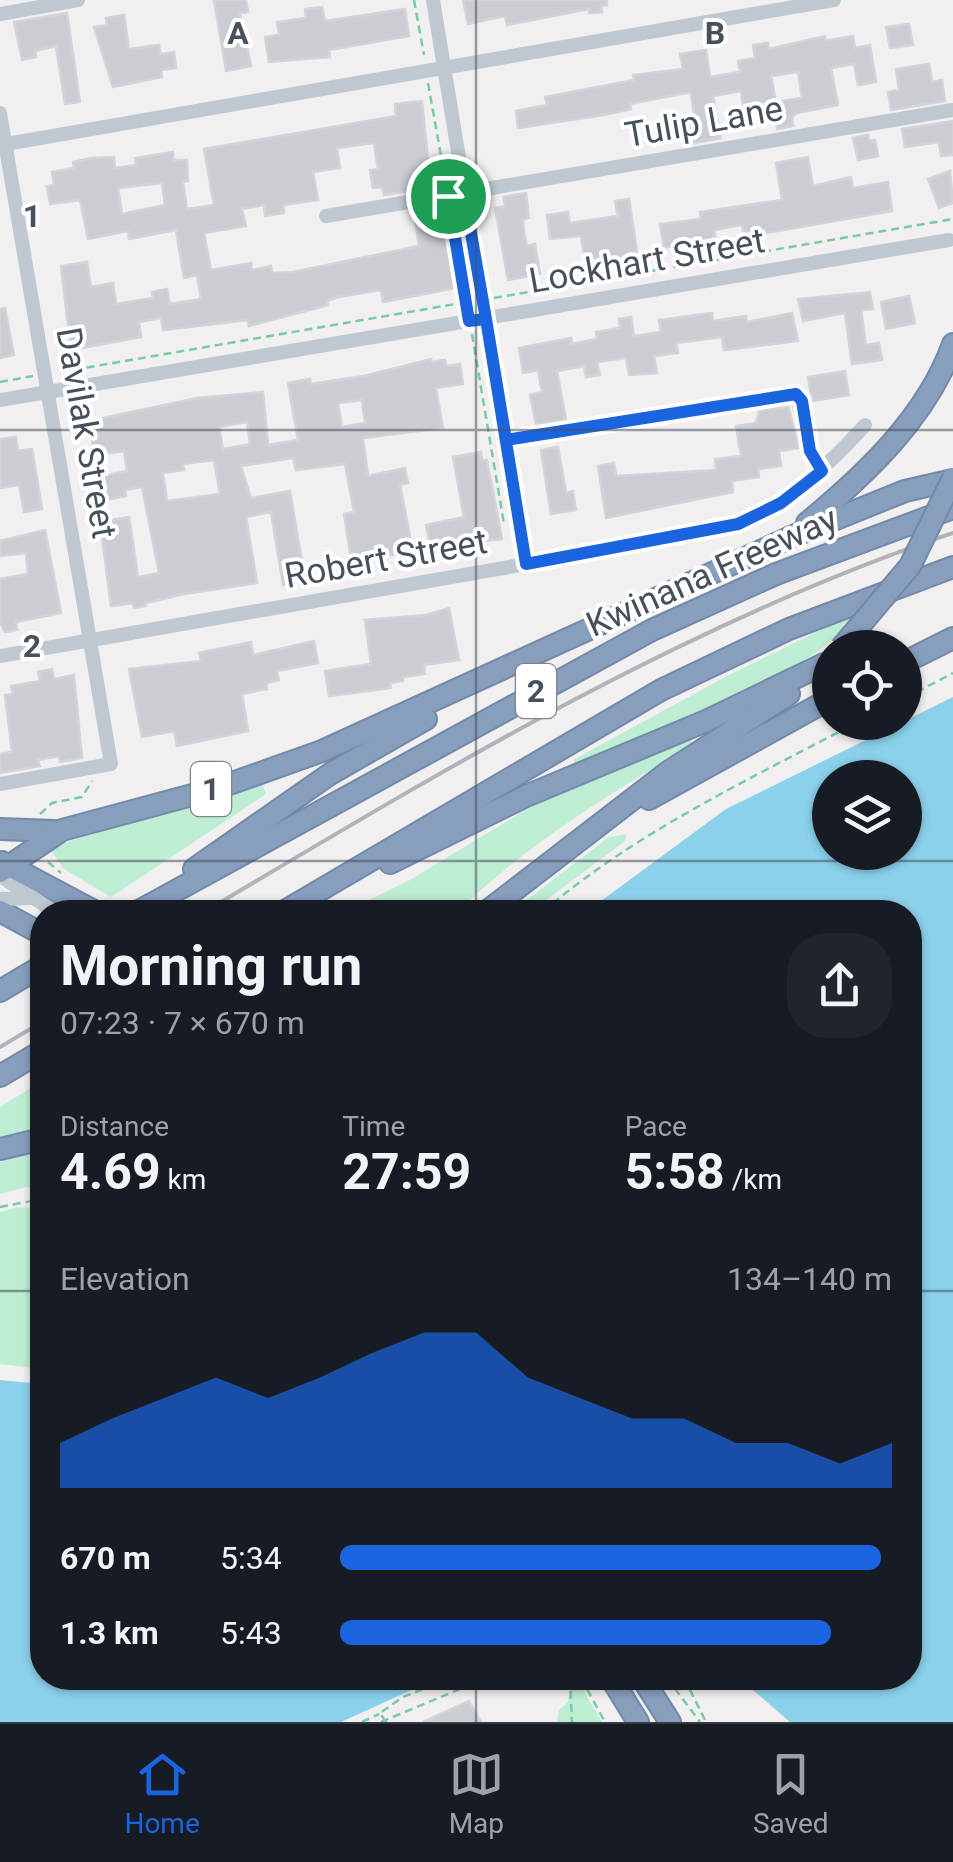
<!DOCTYPE html>
<html lang="en">
<head>
<meta charset="utf-8">
<style>
  :root { --surface:#171b24; --page:#20242c; --text:#f1f3f6; --muted:#9ea1a6; --line:#363941; --accent:#1b64df }
  body { margin:0; font-family:Roboto,sans-serif; background:var(--page); color:var(--text); height:100vh; display:flex; flex-direction:column; font-size:38px; white-space:nowrap }
  * { box-sizing:border-box; margin:0 }
  p { font-size:32px; color:var(--muted) }
  .icon { flex:none; width:55px; height:55px; fill:none; stroke:currentColor; stroke-width:2; stroke-linecap:round; stroke-linejoin:round }
  .map { position:relative; flex:1; overflow:hidden }
  .side { position:absolute; left:30px; top:900px; width:892px; height:790px; display:flex; flex-direction:column; background:var(--surface); border-radius:40px; box-shadow:0 2px 8px #0004 }
  .side>* { flex:none }
  .controls { position:absolute; left:812px; top:630px; display:grid; gap:20px }
  .controls a { display:grid; place-items:center; width:110px; height:110px; border-radius:50%; background:var(--surface); box-shadow:0 2px 8px #0004; font-size:50px }
  .pin { position:absolute; display:grid; place-items:center; width:85px; height:85px; color:#fff; margin:-42px; border:5px solid #fff; border-radius:50%; box-shadow:0 2px 10px #0007 }
  .round { display:grid; place-items:center; flex:none; width:105px; height:105px; border-radius:40px; background:var(--page) }
  .headline { display:flex; align-items:center; justify-content:space-between; height:170px; padding:0 30px }
  h1 { font-size:55px; font-weight:700; line-height:75px }
  .figures { display:grid; grid-template-columns:repeat(3,1fr); gap:15px; height:170px; padding:10px 30px }
  .figures div { display:grid; align-content:center }
  .figures b { font-size:50px; font-weight:700 }
  .figures small { font-size:28px; font-weight:400 }
  .figures p { font-size:28px }
  .chart { height:280px; padding:20px 30px }
  .chart p { display:flex; justify-content:space-between }
  .chart svg { width:100%; height:180px; margin-top:10px; fill:var(--accent); opacity:.7 }
  ul { padding:0 30px; list-style:none; font-size:32px }
  li { display:grid; grid-template-columns:160px 120px 1fr; align-items:center; height:75px }
  li i { height:25px; border-radius:12px; background:var(--accent) }
  .dock { display:flex; justify-content:space-around; align-items:center; height:140px; border-top:2px solid var(--line); background:var(--surface); font-size:28px; color:var(--muted) }
  .dock a { display:grid; justify-items:center; gap:5px }
  .dock .current { color:var(--accent) }
  .map>svg:first-child { display:block }
  .green { fill:#bdeed3 }
  .water { fill:#8bd1eb; fill-rule:evenodd }
  .building { fill:#cbcdd3; stroke:#d3d4da; stroke-width:2.5; fill-rule:evenodd }
  .lines { fill:none; stroke-linecap:round; stroke-linejoin:round }
  .highway-casing { stroke:#7289a9; stroke-width:24 }
  .path { stroke:#76cca7; stroke-width:2.5; stroke-dasharray:8 5; stroke-linecap:butt }
  .minor { stroke:#bfc8d1; stroke-width:14 }
  .highway { stroke:#879ebd; stroke-width:20 }
  .rail { stroke:#b1b3b9; stroke-width:4 }
  .highway-bridge-casing { stroke:#7289a9; stroke-width:24; stroke-linecap:butt }
  .highway-bridge { stroke:#879ebd; stroke-width:20 }
  .route-casing { stroke:#fff; stroke-width:20 }
  .route { stroke:#1b64df; stroke-width:12 }
  .grid { fill:none; stroke:#47515c; stroke-width:2.5; stroke-opacity:0.55 }
  .labels { text-anchor:middle; dominant-baseline:central; stroke-width:8; stroke-linejoin:round; paint-order:stroke }
  .shield { fill:#fff; stroke:#7e858d; stroke-width:2.5 }
  .shield-label { font-size:32px; font-weight:bold; fill:#47515c }
  .street-label { font-size:35px; fill:#47515c; stroke:#fff }
  .grid-label { font-size:32px; text-anchor:middle; font-weight:bold; fill:#47515c; stroke:#fff; stroke-width:8; stroke-linejoin:round; paint-order:stroke }
</style>
</head>
<body>
<div class="map">
<svg width="953" height="1722" viewBox="0 0 953 1722">
  <rect width="100%" height="100%" fill="#f1efef"/>
  <g class="green">
    <path d="M855 613V620C778 693 675 725 579 767L573 760 729 675Z"/>
    <path d="M690 738 693 745C610 793 526 845 457 912H344L408 881 539 802Z"/>
    <polygon points="261,781 266,794 111,897 64,869 49,848"/>
    <polygon points="627,834 625,841 530,912 511,912 609,837"/>
    <polygon points="42,1081 42,1129 0,1138 0,1107"/>
    <polygon points="32,1151 42,1151 42,1192 26,1187 0,1194 0,1162"/>
    <polygon points="18,1207 42,1208 42,1369 0,1364 0,1212"/>
    <polygon points="571,1678 576,1678 602,1722 557,1722 559,1710 568,1702"/>
  </g>
  <g class="water">
    <path d="M953 697V1722H790L739 1678H910V912H586L726 809ZM830 778H905V852H830Z"/>
    <polygon points="0,1380 42,1384 42,1678 438,1678 341,1722 0,1722"/>
  </g>
  <g class="building">
    <polygon points="214,0 246,0 248,12 240,13 251,66 226,71"/>
    <polygon points="463,0 607,0 607,5 601,6 602,12 589,13 589,9 507,25 505,16 468,24"/>
    <polygon points="322,7 325,21 405,9 409,36 329,50 330,57 269,62 265,37 279,35 277,22 306,18 305,9"/>
    <polygon points="67,13 80,102 65,104 56,46 35,51 36,57 22,60 14,22"/>
    <polygon points="124,15 129,49 159,45 160,54 174,52 176,68 161,70 162,77 113,87 94,27 107,25 106,18"/>
    <polygon points="909,24 913,45 890,48 886,27"/>
    <path d="M825 36V41L853 36 855 48 870 45 876 82 858 85 854 64 831 68 838 105 797 113 792 117 793 126 777 129 773 104 743 105 741 91 713 96 721 138 694 143 689 116 694 115 691 92 630 104 631 109 604 115 518 128 516 111 547 105 545 97 634 80 633 75 683 69 680 54 706 50 710 77 740 72 738 61 755 58 753 45 768 43 769 49ZM798 72 802 98 776 102 771 76Z"/>
    <polygon points="929,64 932,82 942,80 945,101 891,110 888,92 899,90 896,69"/>
    <path d="M422 101 431 187 384 195 382 187 373 188 370 170 378 169 374 143 337 148 340 168 313 172 318 200 283 205 284 213 265 216 264 205 242 209 246 226 204 233 211 270 251 263 252 270 271 266 272 273 293 272 419 246 414 212 443 207 456 288 383 302 381 290 338 297 327 301 328 305 249 326 248 320 163 330 161 318 139 322 141 337 71 350 61 266 87 262 91 287 113 283 116 304 153 298 152 292 167 289 170 304 201 299 197 275 184 278 176 230 129 239 128 231 88 239 80 200 50 204 47 186 54 185 52 172 74 168 73 162 91 158 114 157 115 168 136 165 135 158 173 152V160H187L188 181 183 182 187 209 214 205 204 149 396 116 395 104ZM162 183 165 205 122 214 118 188Z"/>
    <polygon points="953,121 953,155 941,156 939,142 905,147 902,129"/>
    <polygon points="868,135 869,141 875,140 878,156 858,160 853,138"/>
    <polygon points="808,157 813,186 851,177 853,188 888,182 892,211 744,237 742,225 714,230 716,238 664,248 660,224 701,219 700,212 782,200 776,163"/>
    <polygon points="950,171 953,203 939,208 928,179"/>
    <polygon points="526,193 529,218 523,220 524,232 527,246 535,244 540,274 508,280 495,208 505,206 503,197"/>
    <polygon points="629,199 638,258 586,269 581,236 550,239 547,215 568,212 570,223 618,216 615,201"/>
    <polygon points="870,292 873,309 861,310 866,345 879,343 882,360 852,364 845,313 803,321 798,299"/>
    <polygon points="909,296 915,323 886,329 881,302"/>
    <polygon points="5,308 14,355 0,358 0,309"/>
    <polygon points="712,313 713,321 746,316 747,322 792,313 798,341 724,350 722,337 676,343 678,353 654,356 657,373 629,375 626,358 597,362 600,375 586,377 584,366 557,371 566,420 536,424 530,395 542,392 538,370 523,373 519,348 571,338 572,344 597,339 596,332 620,328 619,319 631,317 634,336 661,332 659,320"/>
    <path d="M431 359V362L445 360 446 366 460 364 463 384 436 388 443 428 363 438 368 476 405 468 408 483 400 485 414 557 402 561 399 553 352 566 344 514 354 512 345 464 296 470 293 458 241 466 251 498 290 491 304 574 294 576 295 583 283 585 271 512 246 517 257 583 184 594 146 603V606L134 608 133 603 111 606 100 522 129 517 138 577 159 573 142 487 125 490 126 496 96 502 89 466 100 464 103 476 127 471 124 451 94 455 89 421 197 398 263 392 268 445 298 440 288 383 310 379 311 384 364 376ZM362 400 365 423 342 427 338 403ZM247 422 250 444 223 449 219 427ZM214 460 220 494 167 501 163 473 184 470 183 464Z"/>
    <polygon points="845,371 849,395 812,401 808,377"/>
    <polygon points="788,406 799,448 779,451 781,466 758,469 759,477 732,481 733,492 606,518 598,466 614,463 616,476 716,470 715,459 741,456 736,426 756,423 759,411"/>
    <polygon points="16,437 18,451 32,449 42,509 24,512 19,485 0,488 0,439"/>
    <polygon points="558,447 566,493 573,491 576,510 551,514 541,450"/>
    <polygon points="481,452 482,461 487,460 502,539 431,548 426,525 464,517 453,457"/>
    <polygon points="45,530 61,613 16,622 17,630 5,632 0,622 0,579 28,574 26,553 0,556 0,541"/>
    <polygon points="449,608 459,660 424,665 425,674 403,677 403,681 390,683 391,688 329,696 325,671 371,664 365,620 426,615"/>
    <polygon points="314,641 318,663 277,671 279,680 266,683 267,689 242,694 248,731 177,746 174,731 142,737 129,669 201,661 199,653 251,642 253,655"/>
    <polygon points="52,669 54,679 74,675 82,758 60,762 59,756 38,760 40,766 0,773 0,754 12,752 5,695 13,694 11,686 40,681 38,672"/>
    <polygon points="469,1701 481,1722 423,1722"/>
  </g>
  <g class="lines">
    <defs>
      <g id="highway">
        <path d="M807 523C865 475 927 417 953 344"/>
        <polyline points="905,662 953,638"/>
        <polyline points="649,799 830,699"/>
        <polyline points="0,829 53,831"/>
        <polyline points="2,862 96,912"/>
        <polyline points="390,863 526,796 706,721 824,664"/>
        <polyline points="194,869 330,774 426,719"/>
        <polyline points="0,872 62,830 218,788 322,751 791,537 905,491 953,480"/>
        <polyline points="0,911 42,934"/>
        <polyline points="137,912 652,630 776,574 953,508"/>
        <polyline points="283,912 661,690 789,629 953,567"/>
        <polyline points="486,912 668,772 789,694"/>
        <polyline points="0,991 42,966"/>
        <polyline points="0,1076 42,1051"/>
        <polyline points="0,1149 42,1139"/>
        <polyline points="611,1678 638,1722"/>
        <polyline points="642,1678 670,1722"/>
      </g>
    </defs>
    <use href="#highway" class="highway-casing"/>
    <g class="path">
      <polyline points="414,0 424,55"/>
      <polyline points="428,83 446,184"/>
      <polyline points="451,211 466,302"/>
      <polyline points="494,298 953,219"/>
      <polyline points="472,334 504,524"/>
      <polyline points="61,372 467,302"/>
      <polyline points="0,382 33,376"/>
      <polyline points="905,698 953,673"/>
      <polyline points="40,814 52,803 82,797 92,781"/>
      <polyline points="48,862 61,873"/>
      <path d="M543 912C629 836 755 776 858 722"/>
      <polyline points="0,1207 42,1199"/>
      <polyline points="570,1678 572,1722"/>
      <polyline points="581,1678 605,1722"/>
      <polyline points="667,1678 700,1722"/>
      <polyline points="684,1678 706,1722"/>
      <polyline points="480,1682 532,1682 542,1678"/>
      <polyline points="362,1722 379,1714"/>
      <polyline points="381,1722 486,1678"/>
      <polyline points="386,1722 380,1713 403,1697 452,1678"/>
    </g>
    <g class="minor">
      <polyline points="433,0 526,564"/>
      <polyline points="0,14 78,0"/>
      <polyline points="0,113 111,764 0,784"/>
      <polyline points="0,145 834,0"/>
      <polyline points="326,216 953,110"/>
      <polyline points="0,400 949,240"/>
      <polyline points="506,440 796,394 811,451 822,471"/>
      <path d="M0 656 709 532C775 514 820 475 865 425"/>
      <polyline points="0,876 55,912"/>
      <polyline points="0,899 31,898"/>
    </g>
    <use href="#highway" class="highway"/>
    <g class="rail">
      <path d="M204 912C445 769 686 623 953 533"/>
      <polyline points="0,1047 42,1022"/>
    </g>
    <defs>
      <polyline id="highway-bridge" points="841,648 910,566 953,478"/>
    </defs>
    <use href="#highway-bridge" class="highway-bridge-casing"/>
    <use href="#highway-bridge" class="highway-bridge"/>
  </g>
  <g class="lines">
    <defs>
      <polyline id="route" points="448,196 469,321 486,319 526,564 738,524 781,503 822,471 810,451 802,401 796,394 506,440 486,319 464,193 448,196"/>
    </defs>
    <use href="#route" class="route-casing"/>
    <use href="#route" class="route"/>
  </g>
  <path class="grid" d="M476 0V912M0 430H953M0 861H953M0 1291H42M910 1291H953M476 1678V1722"/>
  <g class="labels">
    <g class="shield">
      <rect x="516" y="664" width="40" height="54" rx="8"/>
      <rect x="191" y="762" width="40" height="54" rx="8"/>
    </g>
    <g class="shield-label">
      <text x="536" y="691">2</text>
      <text x="211" y="789">1</text>
    </g>
    <g class="street-label">
      <text transform="translate(704 122) rotate(-10)">Tulip Lane</text>
      <text transform="translate(647 261) rotate(-10)">Lockhart Street</text>
      <text transform="translate(86 433) rotate(80)">Davilak Street</text>
      <text transform="translate(386 559) rotate(-10)">Robert Street</text>
      <text transform="translate(712 572) rotate(-24)">Kwinana Freeway</text>
    </g>
  </g>
  <g class="grid-label">
    <text x="238" y="44">A</text>
    <text x="715" y="44">B</text>
    <text x="32" y="227">1</text>
    <text x="32" y="657">2</text>
  </g>
</svg>
<div class="controls">
<a><svg class="icon" aria-label="locate" viewBox="0 0 24 24"><circle cx="12" cy="12" r="6"/><path d="M12 2v4M12 18v4M2 12h4M18 12h4"/></svg></a>
<a><svg class="icon" aria-label="layers" viewBox="0 0 24 24"><path d="M12 4l9 5-9 5-9-5zM3 14l9 5 9-5"/></svg></a>
</div>
<div class="pin" style="left:448px;top:196px;background:#1e9e55"><svg class="icon" aria-label="arrive" viewBox="0 0 24 24"><path d="M6 21V4h12l-3 4 3 4H6"/></svg></div>
<section class="side">
<div class="headline"><div><h1>Morning run</h1><p>07:23 · 7 × 670 m</p></div><a class="round"><svg class="icon" aria-label="share" viewBox="0 0 24 24"><path d="M12 15V3M7 8l5-5 5 5M5 13v7h14v-7"/></svg></a></div>
<div class="figures">
<div><p>Distance</p><b>4.69<small> km</small></b></div>
<div><p>Time</p><b>27:59</b></div>
<div><p>Pace</p><b>5:58<small> /km</small></b></div>
</div>
<div class="chart"><p><span>Elevation</span>134–140 m</p>
<svg viewBox="0 0 160 44" preserveAspectRatio="none"><path d="M0 44V33L10 27L20 22L30 17L40 22L50 17L60 11L70 6L80 6L90 17L100 22L110 27L120 27L130 33L140 33L150 38L160 33V44z"/></svg>
</div>
<ul>
<li><b>670 m</b>5:34<i style="width:98%"></i></li>
<li><b>1.3 km</b>5:43<i style="width:89%"></i></li>
</ul>
</section>
</div>
<nav class="dock">
<a class="current"><svg class="icon" aria-label="home" viewBox="0 0 24 24"><path d="M3 11l9-7 9 7M6 9v11h12V9"/></svg>Home</a>
<a><svg class="icon" aria-label="map" viewBox="0 0 24 24"><path d="M3 6l6-2 6 2 6-2v14l-6 2-6-2-6 2zM9 4v14M15 6v14"/></svg>Map</a>
<a><svg class="icon" aria-label="saved" viewBox="0 0 24 24"><path d="M7 4h10v16l-5-4-5 4z"/></svg>Saved</a>
</nav>
</body>
</html>
